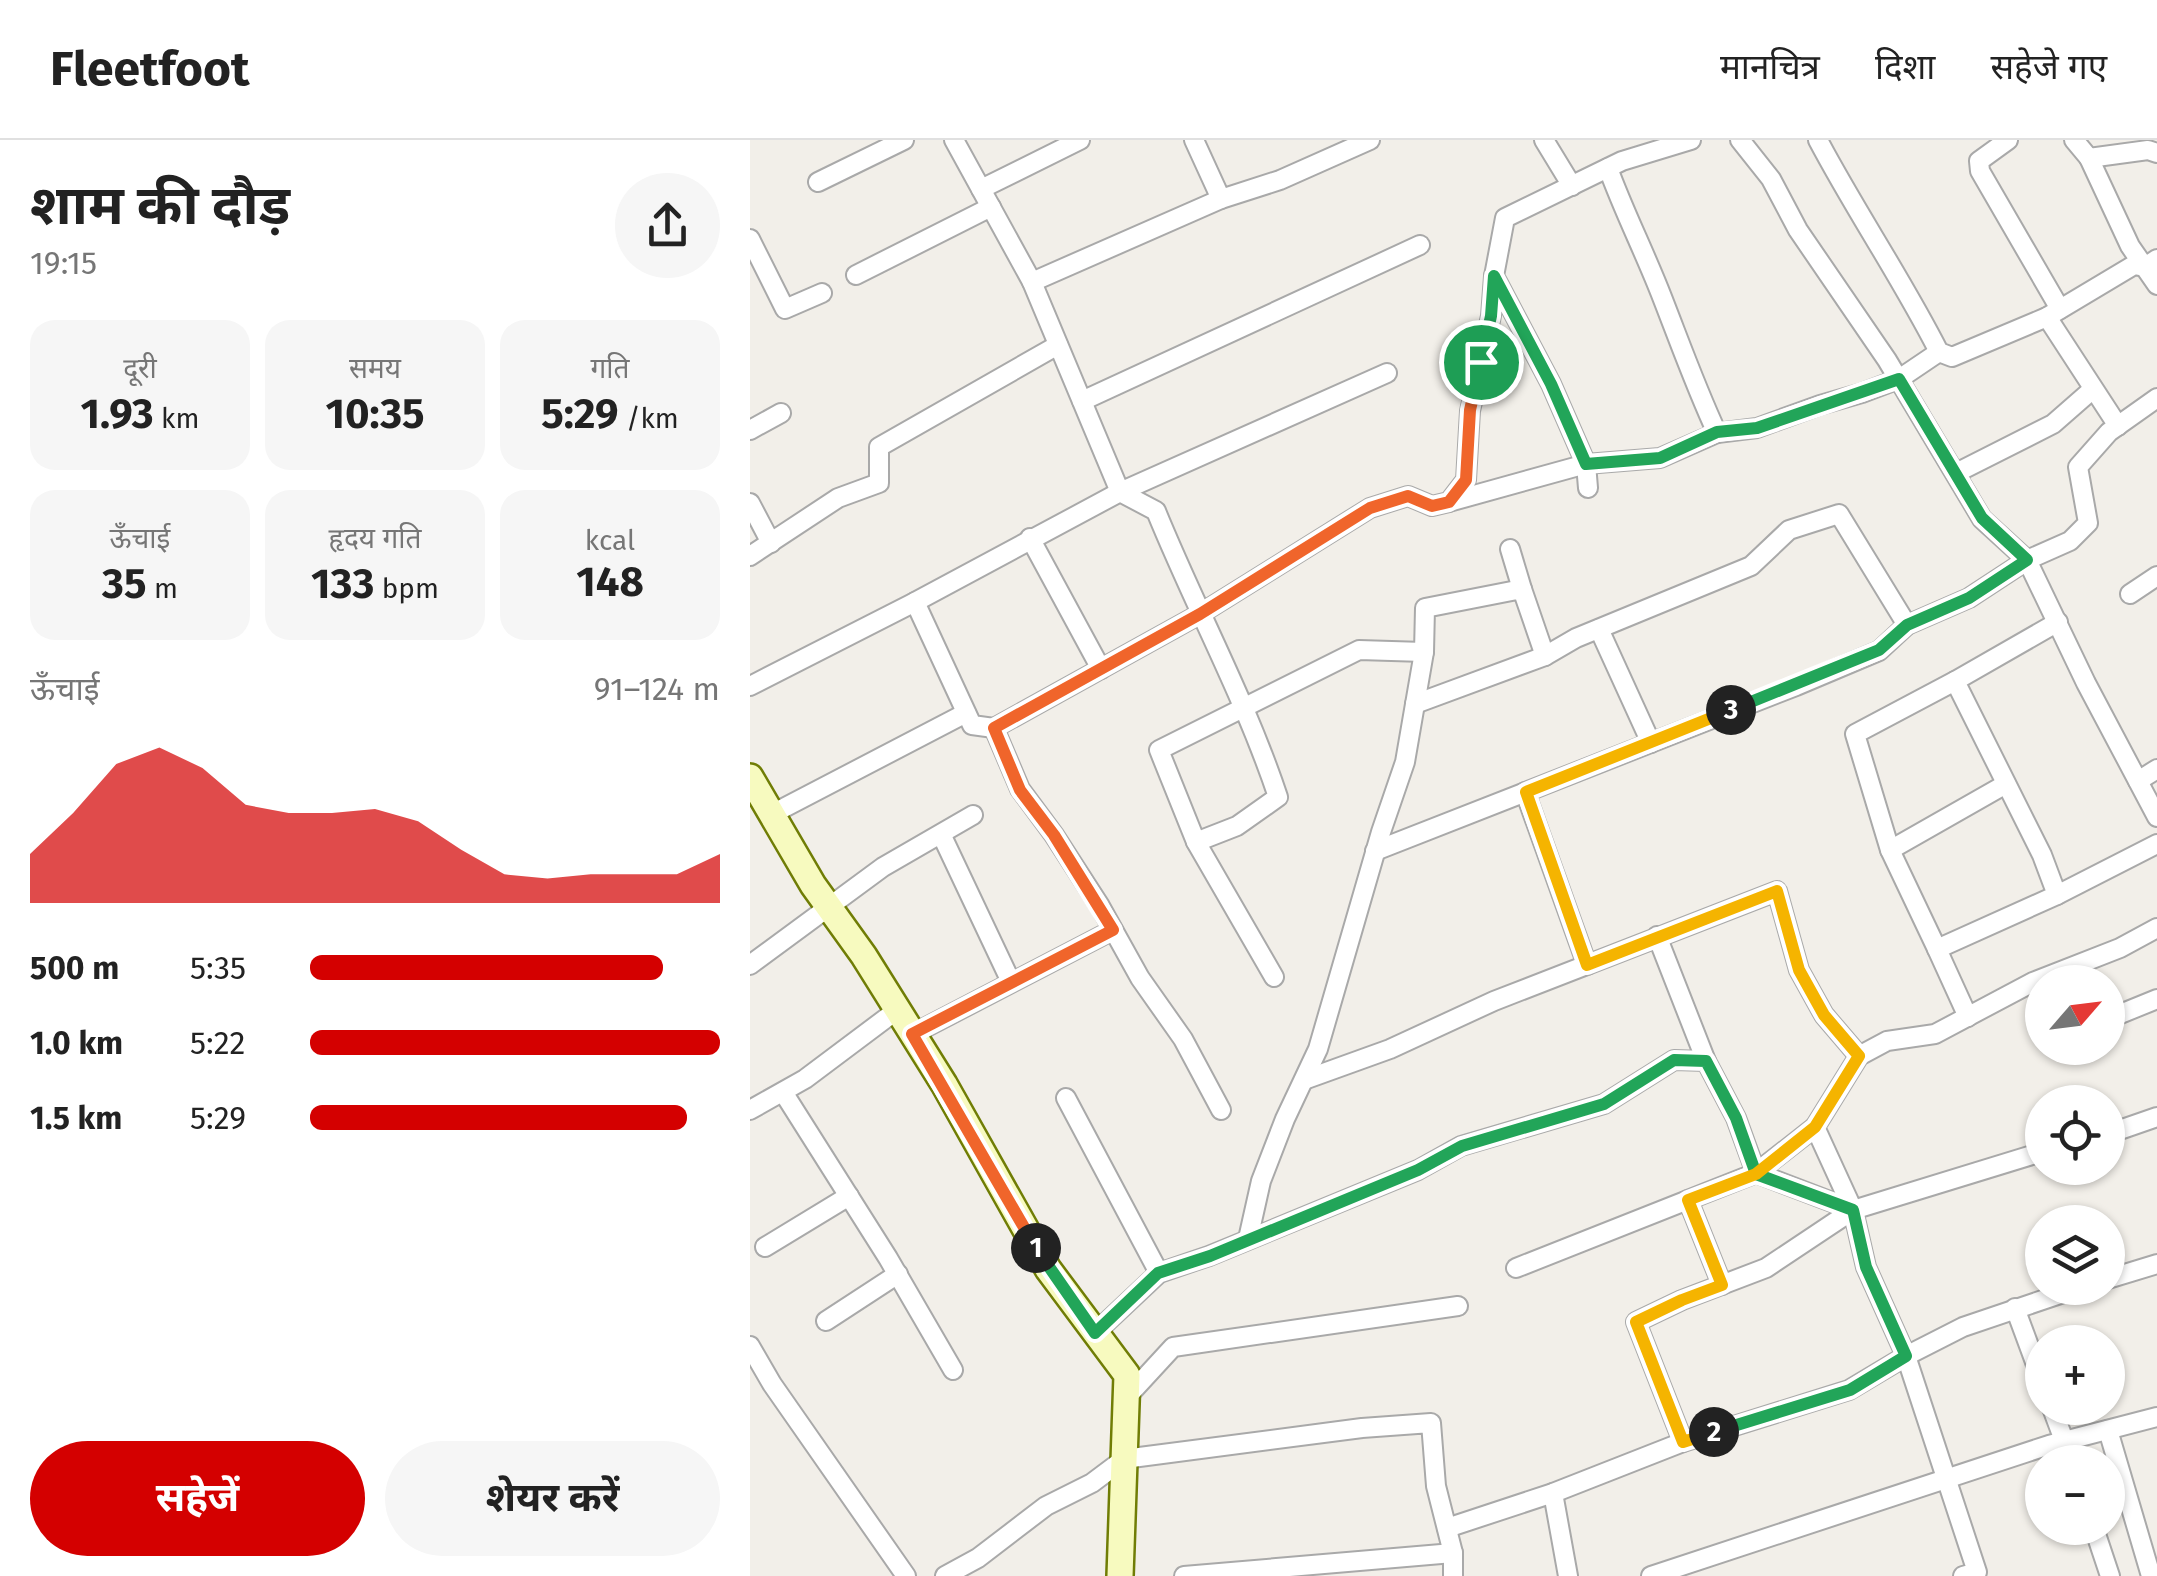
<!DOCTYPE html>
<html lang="hi">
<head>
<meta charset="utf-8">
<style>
  :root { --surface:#fff; --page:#f6f6f6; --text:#222; --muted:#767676; --line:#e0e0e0; --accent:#d40000 }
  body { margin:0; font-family:"Fira Sans","Noto Sans Devanagari",sans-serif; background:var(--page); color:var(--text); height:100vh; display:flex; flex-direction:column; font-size:38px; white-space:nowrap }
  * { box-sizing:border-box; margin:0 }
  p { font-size:32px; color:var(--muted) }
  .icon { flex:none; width:55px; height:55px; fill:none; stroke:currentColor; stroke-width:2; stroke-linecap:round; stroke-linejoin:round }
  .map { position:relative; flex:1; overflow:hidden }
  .drawer { display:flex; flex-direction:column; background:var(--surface); width:750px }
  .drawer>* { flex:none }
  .needle { width:65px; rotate:62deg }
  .tools { position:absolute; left:1275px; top:825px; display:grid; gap:20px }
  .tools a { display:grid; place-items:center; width:100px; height:100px; border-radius:50%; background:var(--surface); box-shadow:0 2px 8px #0004; font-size:50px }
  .pin { position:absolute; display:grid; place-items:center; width:85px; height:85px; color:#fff; margin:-42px; border:5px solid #fff; border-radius:50%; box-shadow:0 2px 10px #0007 }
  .km { position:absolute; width:50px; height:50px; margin:-25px; border-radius:50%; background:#222; color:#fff; font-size:28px; line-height:50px; text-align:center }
  .round { display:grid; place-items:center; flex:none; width:105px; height:105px; border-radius:52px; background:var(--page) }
  .overview { display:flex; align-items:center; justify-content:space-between; height:170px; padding:0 30px }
  h1 { font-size:55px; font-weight:700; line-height:75px }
  .figures { display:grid; grid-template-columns:repeat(3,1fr); gap:15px; height:170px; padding:10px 30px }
  .figures div { display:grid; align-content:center; border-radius:25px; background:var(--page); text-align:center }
  .figures b { font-size:42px; font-weight:700 }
  .figures small { font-size:28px; font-weight:400 }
  .figures p { font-size:28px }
  .chart { height:280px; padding:20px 30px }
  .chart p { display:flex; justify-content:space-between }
  .chart svg { width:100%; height:180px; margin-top:10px; fill:var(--accent); opacity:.7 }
  .cta { display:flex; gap:20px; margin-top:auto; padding:20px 30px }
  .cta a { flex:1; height:115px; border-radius:60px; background:var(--accent); color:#fff; font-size:40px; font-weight:700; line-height:115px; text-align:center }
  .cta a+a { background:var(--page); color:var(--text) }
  ul { padding:0 30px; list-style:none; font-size:32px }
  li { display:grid; grid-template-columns:160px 120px 1fr; align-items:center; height:75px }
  li i { height:25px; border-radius:12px; background:var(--accent) }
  header { display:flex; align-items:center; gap:60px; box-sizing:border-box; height:140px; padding:0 50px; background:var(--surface); border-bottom:2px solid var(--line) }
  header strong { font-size:48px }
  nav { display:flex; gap:55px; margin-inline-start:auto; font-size:35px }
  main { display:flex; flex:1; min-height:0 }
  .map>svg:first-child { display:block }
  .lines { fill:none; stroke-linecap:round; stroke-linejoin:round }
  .street-casing { stroke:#a9a9a9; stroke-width:22 }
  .secondary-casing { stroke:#707d05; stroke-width:30 }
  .street { stroke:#fff; stroke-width:18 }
  .secondary { stroke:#f7fabf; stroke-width:25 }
  .split-1-casing { stroke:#fff; stroke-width:20 }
  .split-2-casing { stroke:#fff; stroke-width:20 }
  .split-3-casing { stroke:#fff; stroke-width:20 }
  .split-4-casing { stroke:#fff; stroke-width:20 }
  .split-1 { stroke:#f0652b; stroke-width:12 }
  .split-2 { stroke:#22a559; stroke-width:12 }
  .split-3 { stroke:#f5b400; stroke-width:12 }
  .split-4 { stroke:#22a559; stroke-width:12 }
</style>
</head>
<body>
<header>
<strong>Fleetfoot</strong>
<nav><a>मानचित्र</a><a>दिशा</a><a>सहेजे गए</a></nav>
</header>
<main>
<section class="drawer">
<div class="overview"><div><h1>शाम की दौड़</h1><p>19:15</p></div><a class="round"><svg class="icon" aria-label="share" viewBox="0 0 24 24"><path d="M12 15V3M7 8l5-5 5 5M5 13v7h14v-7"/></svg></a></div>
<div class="figures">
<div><p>दूरी</p><b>1.93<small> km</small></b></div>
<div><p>समय</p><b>10:35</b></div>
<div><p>गति</p><b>5:29<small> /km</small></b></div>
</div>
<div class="figures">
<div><p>ऊँचाई</p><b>35<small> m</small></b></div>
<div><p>हृदय गति</p><b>133<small> bpm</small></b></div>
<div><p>kcal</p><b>148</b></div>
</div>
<div class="chart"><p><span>ऊँचाई</span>91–124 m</p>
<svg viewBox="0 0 160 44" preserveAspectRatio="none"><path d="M0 44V32L10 22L20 10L30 6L40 11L50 20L60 22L70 22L80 21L90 24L100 31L110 37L120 38L130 37L140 37L150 37L160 32V44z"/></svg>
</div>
<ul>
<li><b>500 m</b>5:35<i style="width:86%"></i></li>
<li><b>1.0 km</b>5:22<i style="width:100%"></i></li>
<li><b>1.5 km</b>5:29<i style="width:92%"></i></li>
</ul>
<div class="cta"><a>सहेजें</a><a>शेयर करें</a></div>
</section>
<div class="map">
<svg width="1407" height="1436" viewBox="0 0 1407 1436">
  <rect width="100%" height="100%" fill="#f2efe9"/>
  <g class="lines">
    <defs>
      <g id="street">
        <polyline points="204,0 282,142"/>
        <polyline points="444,0 471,59 282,142 370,352 637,233"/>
        <polyline points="794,0 822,46"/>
        <path d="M1068 0C1106 72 1152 139 1189 212L1202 217 1297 177 1384 125 1395 127 1407 119"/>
        <polyline points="1258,0 1229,21 1230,31 1310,169"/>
        <polyline points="1324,0 1339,18 1398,10 1407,13"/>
        <polyline points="1339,18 1380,106 1407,145"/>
        <path d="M858 28C874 72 895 113 912 157 930 203 946 248 967 293L1007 288 1070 265 1112 253 1149 239 1189 212"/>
        <polyline points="68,42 154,0"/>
        <polyline points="231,49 330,0"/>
        <polyline points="471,59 530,40 620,0"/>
        <polyline points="0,99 35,169 72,153"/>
        <polyline points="106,135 241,67"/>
        <polyline points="1297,177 1368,286"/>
        <polyline points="1407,258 1359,292 1328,327 1338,383 1320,401 1277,420 1336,543 1407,677"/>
        <polyline points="332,261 670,105"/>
        <polyline points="0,290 31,273"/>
        <polyline points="1206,333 1303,284 1343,249"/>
        <polyline points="838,348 836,324 801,244 744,136 755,78 872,21 941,0"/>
        <polyline points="699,362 836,324 910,318 967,293"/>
        <polyline points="0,363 21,403"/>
        <polyline points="280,398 351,529"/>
        <polyline points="760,409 772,449"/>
        <polyline points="0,416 88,358 129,343 129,307 308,205"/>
        <polyline points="1380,454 1407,436"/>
        <path d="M165 462 370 352 406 371C445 467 495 558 528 657L487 686 446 702 524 837"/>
        <polyline points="849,489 901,603"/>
        <polyline points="0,546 165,462 222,585 244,588 450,474 620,368 658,356 682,366 699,362 716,340 720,271 741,176 744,136"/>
        <polyline points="665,564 795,516"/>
        <polyline points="244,588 270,649 304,695 350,766 390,838 433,899 471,970"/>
        <polyline points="1388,641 1407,629"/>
        <polyline points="775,652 837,825"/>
        <polyline points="24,673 216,573"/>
        <polyline points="192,696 261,842"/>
        <polyline points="446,702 409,610 609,510 674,512"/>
        <polyline points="1140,710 1256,644"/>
        <polyline points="625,711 1046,546 1129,511 1157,485"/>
        <polyline points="1307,755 1407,704"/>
        <polyline points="907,796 956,921"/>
        <polyline points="1187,809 1140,710 1105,594 1205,541"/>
        <polyline points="0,825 133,727 223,675"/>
        <polyline points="1218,877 1187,809 1307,755 1292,715 1205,541 1308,482"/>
        <polyline points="1358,879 1407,859"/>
        <polyline points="163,894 363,790"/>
        <polyline points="554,940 640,909 744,861 1027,751 1049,830 1074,875 1109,916"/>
        <polyline points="33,952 138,1118 203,1230"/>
        <polyline points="316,958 409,1133"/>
        <polyline points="0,970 55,939 147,870"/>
        <polyline points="1358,994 1407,977"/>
        <polyline points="1292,1012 1103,1070 1116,1127 1156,1216 1213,1187 1328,1148"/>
        <polyline points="1006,1033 1103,1070"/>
        <polyline points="938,1060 972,1145"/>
        <polyline points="1103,1070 1065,987 1109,916 1137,901 1185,894 1283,842 1370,808 1407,788"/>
        <polyline points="498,1099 511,1041 535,979 568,909 631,692 655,622 674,512 675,468 772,449 795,516 826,498 1001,426 1039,390 1089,374 1157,485 1219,458 1277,420 1232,379 1137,220 1048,90 1021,39 990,0"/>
        <polyline points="15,1107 99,1056"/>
        <polyline points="766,1128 1006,1033 1065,987"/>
        <polyline points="1358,1139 1407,1124"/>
        <polyline points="1265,1168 1292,1241"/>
        <polyline points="76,1181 148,1134"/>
        <polyline points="345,1193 409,1133 459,1116 668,1030 711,1006 854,964 924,920 956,921 986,978 1006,1033"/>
        <polyline points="0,1206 22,1244 156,1436"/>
        <polyline points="376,1258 423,1207 708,1166"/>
        <polyline points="1302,1268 1322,1322"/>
        <polyline points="1358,1290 1401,1436"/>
        <polyline points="933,1302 886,1182 932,1160 1016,1128 1103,1070"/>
        <polyline points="803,1353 818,1436"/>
        <polyline points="697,1388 803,1353 933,1302 1099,1250 1156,1216 1227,1432 1213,1436"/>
        <polyline points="1344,1388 1360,1436"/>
        <polyline points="195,1436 228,1418 296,1366 342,1343 374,1319 612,1288 681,1283 686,1346 703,1413 703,1436"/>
        <polyline points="434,1436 703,1413"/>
        <polyline points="901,1436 1299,1305 1407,1277"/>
      </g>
      <polyline id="secondary" points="0,637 63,745 114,816 194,944 298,1129 377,1235 370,1436"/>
    </defs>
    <use href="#street" class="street-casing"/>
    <use href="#secondary" class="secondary-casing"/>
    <use href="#street" class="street"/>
    <use href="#secondary" class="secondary"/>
  </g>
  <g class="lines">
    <defs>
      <polyline id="split-1" points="286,1108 162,894 363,790 304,695 270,650 244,588 450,474 620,368 658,356 682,366 699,362 716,340 720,270 731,222"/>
      <polyline id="split-2" points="286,1108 345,1193 408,1133 460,1116 668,1030 712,1006 854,964 924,920 956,921 986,978 1006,1034 1103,1070 1116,1127 1156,1216 1100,1250 964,1292"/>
      <polyline id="split-3" points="964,1292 933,1302 886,1182 932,1160 972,1145 938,1060 1006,1034 1065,987 1109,916 1074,875 1049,830 1027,751 837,825 776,652 981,570"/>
      <polyline id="split-4" points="731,222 741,176 744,136 801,244 836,324 910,318 967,292 1007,288 1149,239 1232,378 1277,420 1219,458 1157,485 1129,510 981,570"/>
    </defs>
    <use href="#split-1" class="split-1-casing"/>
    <use href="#split-2" class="split-2-casing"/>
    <use href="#split-3" class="split-3-casing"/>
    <use href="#split-4" class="split-4-casing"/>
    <use href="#split-1" class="split-1"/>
    <use href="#split-2" class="split-2"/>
    <use href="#split-3" class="split-3"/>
    <use href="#split-4" class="split-4"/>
  </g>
</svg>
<div class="tools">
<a><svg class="needle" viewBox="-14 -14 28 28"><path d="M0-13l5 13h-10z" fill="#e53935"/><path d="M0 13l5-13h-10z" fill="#767676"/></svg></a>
<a><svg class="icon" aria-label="locate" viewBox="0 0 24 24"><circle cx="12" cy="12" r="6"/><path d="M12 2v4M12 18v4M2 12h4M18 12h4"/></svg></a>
<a><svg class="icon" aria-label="layers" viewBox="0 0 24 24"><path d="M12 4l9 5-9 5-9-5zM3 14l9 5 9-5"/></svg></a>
<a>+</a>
<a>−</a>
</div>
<div class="pin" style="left:731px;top:222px;background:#1e9e55"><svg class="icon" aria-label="arrive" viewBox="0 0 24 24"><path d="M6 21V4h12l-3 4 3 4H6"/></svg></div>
<b class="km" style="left:286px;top:1108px">1</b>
<b class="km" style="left:964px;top:1292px">2</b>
<b class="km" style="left:981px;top:570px">3</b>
</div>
</main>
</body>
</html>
